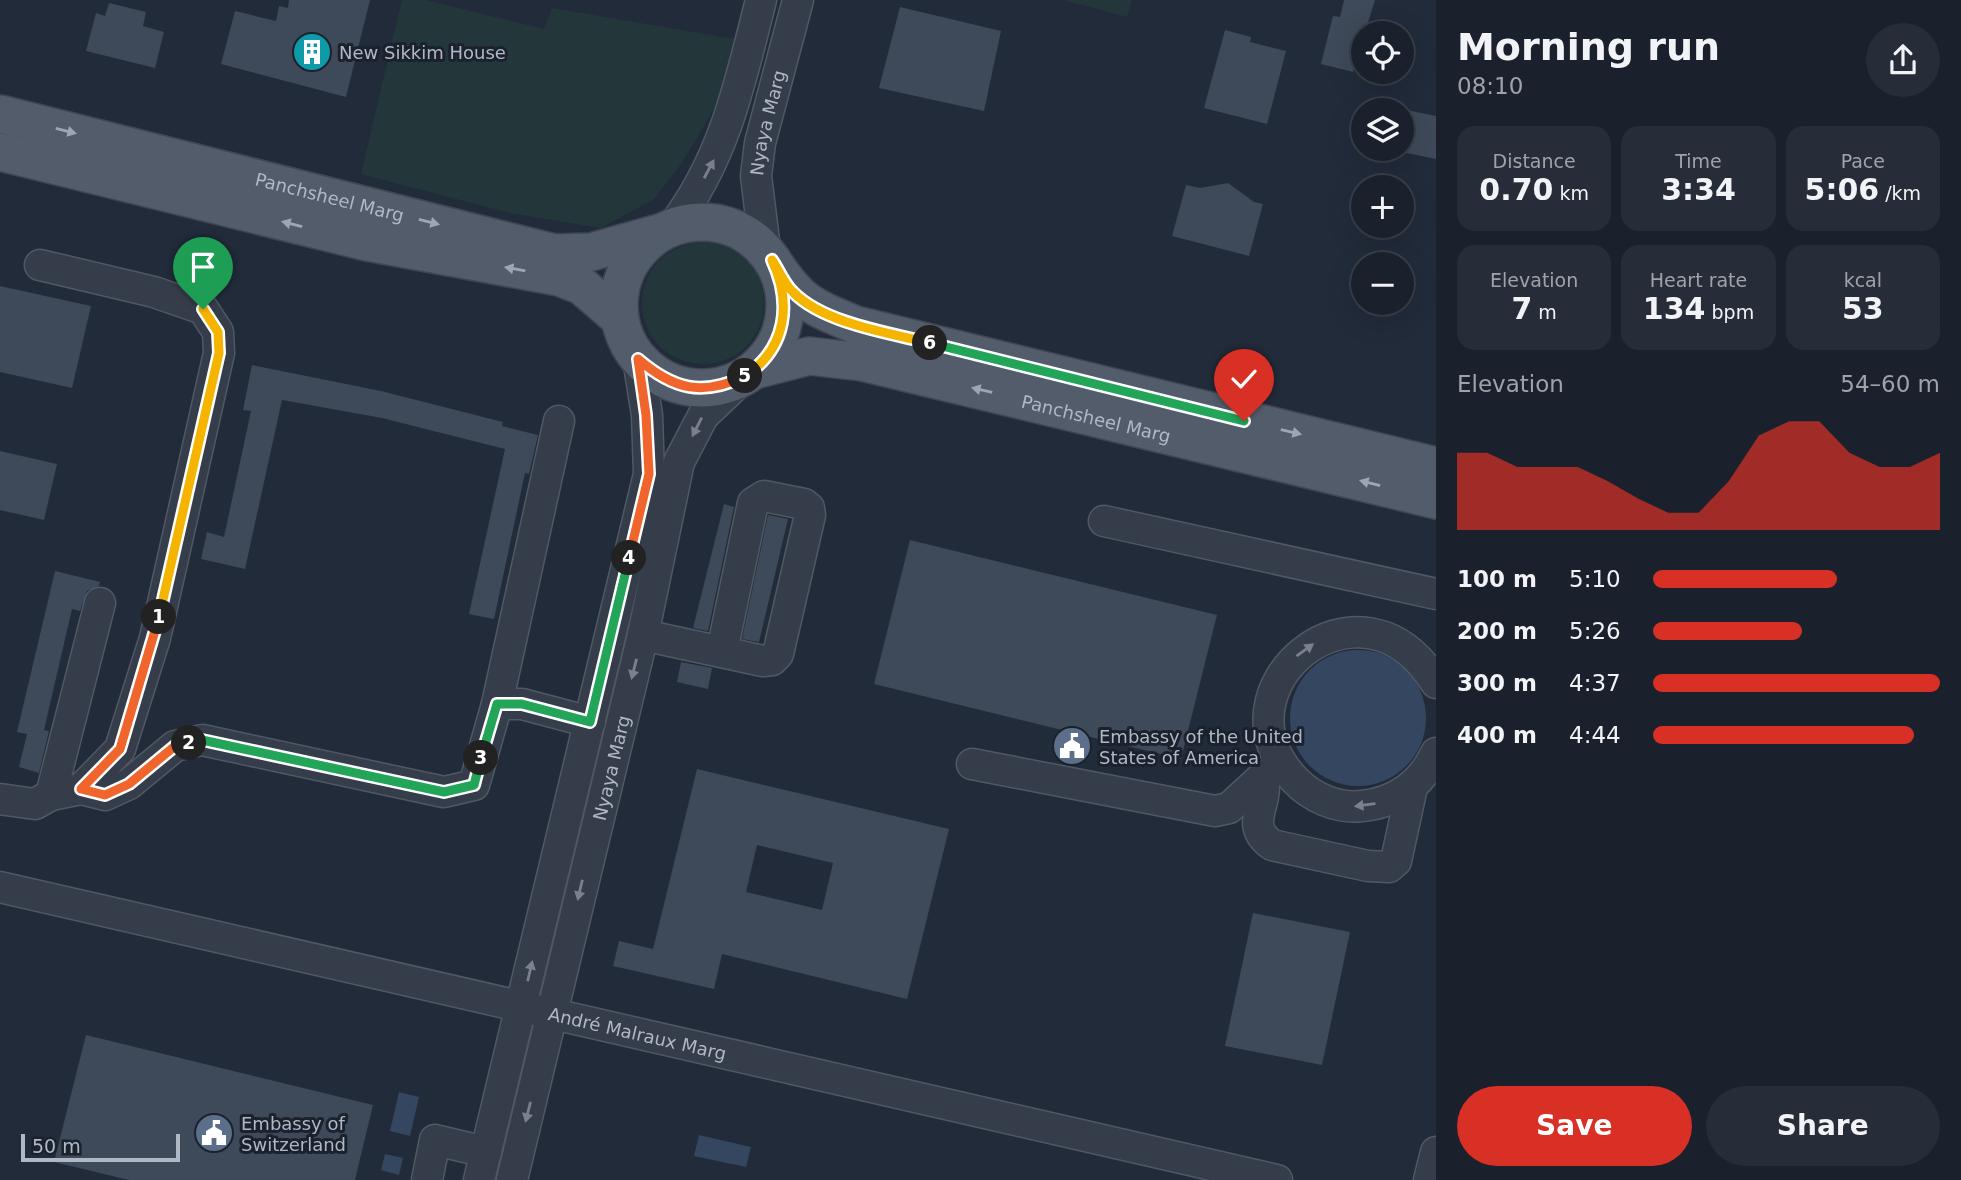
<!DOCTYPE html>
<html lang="en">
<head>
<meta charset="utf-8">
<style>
  :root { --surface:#1a202c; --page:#272d38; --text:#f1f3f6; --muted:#9fa3a9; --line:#383e48; --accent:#d93025 }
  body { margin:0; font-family:"DejaVu Sans",sans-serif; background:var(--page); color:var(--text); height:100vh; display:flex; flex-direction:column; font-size:26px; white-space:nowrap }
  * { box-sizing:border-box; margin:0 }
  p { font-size:23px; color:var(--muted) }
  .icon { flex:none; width:38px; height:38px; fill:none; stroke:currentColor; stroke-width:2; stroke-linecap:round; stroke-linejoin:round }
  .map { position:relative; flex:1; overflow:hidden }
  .sheet { display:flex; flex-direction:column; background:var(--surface); width:525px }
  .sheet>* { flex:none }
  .buttons { position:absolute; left:1351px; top:21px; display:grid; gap:14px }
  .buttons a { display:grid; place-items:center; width:63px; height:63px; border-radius:50%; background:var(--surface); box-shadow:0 7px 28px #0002,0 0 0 2px var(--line); font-size:35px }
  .scale { position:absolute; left:21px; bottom:18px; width:159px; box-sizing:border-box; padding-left:7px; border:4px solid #b0b8c6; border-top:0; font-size:19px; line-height:24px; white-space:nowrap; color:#b0b8c6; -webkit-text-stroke:5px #1b222e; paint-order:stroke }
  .pin { position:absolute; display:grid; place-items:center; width:60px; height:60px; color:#fff; margin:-72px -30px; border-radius:50% 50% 50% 0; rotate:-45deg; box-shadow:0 0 7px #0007 }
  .pin .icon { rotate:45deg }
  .km { position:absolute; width:35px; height:35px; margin:-18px; border-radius:50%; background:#222; color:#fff; font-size:19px; line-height:35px; text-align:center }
  .round { display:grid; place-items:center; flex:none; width:74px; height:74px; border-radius:37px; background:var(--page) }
  .head { display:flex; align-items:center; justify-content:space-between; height:119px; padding:0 21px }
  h1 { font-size:38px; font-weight:800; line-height:52px }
  .figures { display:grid; grid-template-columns:repeat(3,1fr); gap:10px; height:119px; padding:7px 21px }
  .figures div { display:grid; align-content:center; border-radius:18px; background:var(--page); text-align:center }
  .figures b { font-size:30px; font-weight:800 }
  .figures small { font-size:19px; font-weight:400 }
  .figures p { font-size:19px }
  .chart { height:196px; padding:14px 21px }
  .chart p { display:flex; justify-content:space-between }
  .chart svg { width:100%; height:126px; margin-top:7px; fill:var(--accent); opacity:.7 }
  .cta { display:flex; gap:14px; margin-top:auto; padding:14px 21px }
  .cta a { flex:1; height:80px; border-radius:42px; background:var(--accent); color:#fff; font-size:28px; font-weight:800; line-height:80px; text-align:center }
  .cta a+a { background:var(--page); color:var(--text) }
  ul { padding:0 21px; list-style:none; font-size:23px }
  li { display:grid; grid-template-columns:112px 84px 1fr; align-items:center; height:52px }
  li i { height:18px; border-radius:9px; background:var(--accent) }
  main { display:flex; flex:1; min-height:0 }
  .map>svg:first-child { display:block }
  .green { fill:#23373b }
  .water { fill:#354661 }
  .building { fill:#3e4959; fill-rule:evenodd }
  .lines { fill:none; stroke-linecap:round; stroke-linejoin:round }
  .minor-casing { stroke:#505865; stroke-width:33 }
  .major-casing { stroke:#3e4653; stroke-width:40 }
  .minor { stroke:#353d4a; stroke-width:30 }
  .major { stroke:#535c6a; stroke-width:37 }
  .oneway { fill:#9da6b4 }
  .oneway2 { fill:#79818e }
  .split-1-casing { stroke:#fff; stroke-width:14 }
  .split-2-casing { stroke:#fff; stroke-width:14 }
  .split-3-casing { stroke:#fff; stroke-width:14 }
  .split-4-casing { stroke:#fff; stroke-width:14 }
  .split-5-casing { stroke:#fff; stroke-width:14 }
  .split-6-casing { stroke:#fff; stroke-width:14 }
  .split-7-casing { stroke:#fff; stroke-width:14 }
  .split-1 { stroke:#f5b400; stroke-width:9 }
  .split-2 { stroke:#f0652b; stroke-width:9 }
  .split-3 { stroke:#22a559; stroke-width:9 }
  .split-4 { stroke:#22a559; stroke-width:9 }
  .split-5 { stroke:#f0652b; stroke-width:9 }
  .split-6 { stroke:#f5b400; stroke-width:9 }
  .split-7 { stroke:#22a559; stroke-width:9 }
  .labels { text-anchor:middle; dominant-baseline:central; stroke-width:6; stroke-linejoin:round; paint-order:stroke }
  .poi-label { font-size:18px; fill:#b0b8c6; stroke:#1b222e; text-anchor:start }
  .street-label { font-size:18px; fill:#b0b8c6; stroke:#1b222e }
</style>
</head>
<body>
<main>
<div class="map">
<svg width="1436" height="1180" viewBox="0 0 1436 1180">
  <rect width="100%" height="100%" fill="#222b3a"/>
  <g class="green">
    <polygon points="402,0 426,0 544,29 552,8 734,39 719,100 682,163 654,199 601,228 510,213 361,174"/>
    <polygon points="1064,0 1132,0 1127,17"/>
    <circle cx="703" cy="303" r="61"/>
  </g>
  <g class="water">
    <circle cx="1358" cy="718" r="68"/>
    <polygon points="399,1092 419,1097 410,1136 390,1131"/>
    <polygon points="699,1135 751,1147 746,1167 694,1156"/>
    <polygon points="385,1154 403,1158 399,1175 381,1170"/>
  </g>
  <g class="building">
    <polygon points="289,0 370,0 346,97 221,64 235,11 276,21 279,6 288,8"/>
    <polygon points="1344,0 1375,0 1353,72 1321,64 1333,16 1340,17"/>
    <polygon points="109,3 146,12 143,26 164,32 155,68 86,51 96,13 105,16"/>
    <polygon points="900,7 1001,31 984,111 879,88"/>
    <polygon points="1225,30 1251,37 1250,42 1286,51 1267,124 1204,108"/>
    <polygon points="1402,109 1436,116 1436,159 1402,152"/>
    <polygon points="1228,183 1254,202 1263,204 1249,256 1172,236 1186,185 1200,188"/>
    <polygon points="0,286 91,306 72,388 0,372"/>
    <polygon points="252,365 381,391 503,422 502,426 538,435 529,474 525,473 494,619 469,614 505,449 382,418 282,400 245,569 201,559 207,532 224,537 251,411 243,410"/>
    <polygon points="0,451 57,464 44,520 0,510"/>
    <polygon points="724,504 734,507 708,631 693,628"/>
    <polygon points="768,515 788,519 759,642 742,639"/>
    <polygon points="910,540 1217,615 1181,759 874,684"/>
    <polygon points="55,571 100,582 99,586 87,591 80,611 72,609 44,730 49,731 39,773 19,767 27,734 17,732"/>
    <polygon points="681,662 712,668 708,689 677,682"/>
    <path d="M697 769 949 829 907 999 722 954 714 989 613 966 619 941 653 949ZM757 845 833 863 822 910 746 892Z"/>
    <polygon points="1253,913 1350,932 1322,1065 1225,1046"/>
    <polygon points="86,1035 373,1105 355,1180 129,1180 54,1162"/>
  </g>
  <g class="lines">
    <defs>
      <g id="minor">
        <path d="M673 226C725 157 740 83 761 0"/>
        <path id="s1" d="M765 249 756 176 760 143 798 0"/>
        <polyline points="40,265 154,292 203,309 218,332 219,353 155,638 120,749 81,789 51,795"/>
        <polyline points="1104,521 1436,594"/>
        <polyline points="643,635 763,661 772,660 778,654 810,515 809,508 804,504 764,496 753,503 722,651"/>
        <path d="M1436 683C1360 559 1207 690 1295 780 1311 797 1337 809 1362 806 1395 803 1422 784 1436 753"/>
        <polyline points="497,704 559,421"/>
        <polyline points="972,764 1215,811 1229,808 1280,761"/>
        <path d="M1263 778C1269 806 1243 824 1272 845L1368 866 1389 867 1396 861 1412 787"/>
        <polyline points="81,789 105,795 129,784 175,746 202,740 444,792 474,785 497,704 522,704 590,722"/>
        <polyline points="0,799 35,804 51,795 100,603"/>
        <path id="s2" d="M0 887 1277 1180"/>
        <polyline points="427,1180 435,1140 486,1152"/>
        <polyline points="479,1180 649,474 647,415 638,359"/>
        <path id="s3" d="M512 1180 643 635 679 462 703 416 744 377"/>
        <polyline points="1429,1180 1436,1152"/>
      </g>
      <g id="major">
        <path id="s4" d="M0 114 554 253 591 252 659 233"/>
        <polyline points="0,152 367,242 559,277 582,286 618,317"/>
        <circle cx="702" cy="305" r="83"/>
        <path d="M772 260C799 302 810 306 856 325L1436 466"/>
        <path id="s5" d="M755 370 809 356 862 362 1436 500"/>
      </g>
    </defs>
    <use href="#minor" class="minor-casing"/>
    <use href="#major" class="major-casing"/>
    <use href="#minor" class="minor"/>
    <use href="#major" class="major"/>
  </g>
  <defs><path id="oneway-solid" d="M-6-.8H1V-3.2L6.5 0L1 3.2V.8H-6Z" transform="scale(1.75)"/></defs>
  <g class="oneway">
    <use href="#oneway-solid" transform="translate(66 131) rotate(14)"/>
    <use href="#oneway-solid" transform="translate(429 222) rotate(14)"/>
    <use href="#oneway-solid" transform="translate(292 224) rotate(-166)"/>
    <use href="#oneway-solid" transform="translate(515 269) rotate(-170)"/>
    <use href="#oneway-solid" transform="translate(982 390) rotate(-167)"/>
    <use href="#oneway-solid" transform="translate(1291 432) rotate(13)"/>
    <use href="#oneway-solid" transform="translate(1370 483) rotate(-166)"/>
  </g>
  <g class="oneway2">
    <use href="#oneway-solid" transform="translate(709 169) rotate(-62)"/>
    <use href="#oneway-solid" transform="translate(697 427) rotate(117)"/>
    <use href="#oneway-solid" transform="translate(1305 650) rotate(-36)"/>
    <use href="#oneway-solid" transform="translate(634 669) rotate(104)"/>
    <use href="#oneway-solid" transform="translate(1365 805) rotate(173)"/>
    <use href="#oneway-solid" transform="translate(580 890) rotate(103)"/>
    <use href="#oneway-solid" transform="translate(530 971) rotate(-77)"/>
    <use href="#oneway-solid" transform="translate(528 1112) rotate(104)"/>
  </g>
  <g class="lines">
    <defs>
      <polyline id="split-1" points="159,617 219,353 218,332 203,309"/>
      <polyline id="split-2" points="159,617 120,749 81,789 105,795 129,784 175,746 189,743"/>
      <polyline id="split-3" points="189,743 202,740 444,792 474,785 481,758"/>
      <polyline id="split-4" points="481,758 497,704 522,704 590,722 629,558"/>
      <path id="split-5" d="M629 558 649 474 646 415 638 359C673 389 702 397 745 376"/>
      <path id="split-6" d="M745 376C787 348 792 303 772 260 779 270 784 284 793 292 823 323 889 333 930 343"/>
      <polyline id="split-7" points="930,343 1244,421"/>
    </defs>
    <use href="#split-1" class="split-1-casing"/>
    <use href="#split-2" class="split-2-casing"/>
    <use href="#split-3" class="split-3-casing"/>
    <use href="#split-4" class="split-4-casing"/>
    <use href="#split-5" class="split-5-casing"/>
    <use href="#split-6" class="split-6-casing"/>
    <use href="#split-7" class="split-7-casing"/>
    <use href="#split-1" class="split-1"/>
    <use href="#split-2" class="split-2"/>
    <use href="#split-3" class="split-3"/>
    <use href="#split-4" class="split-4"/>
    <use href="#split-5" class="split-5"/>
    <use href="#split-6" class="split-6"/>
    <use href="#split-7" class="split-7"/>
  </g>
  <defs>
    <symbol id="building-disc" viewBox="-11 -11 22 22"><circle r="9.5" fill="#0f9aa8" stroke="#1b222e"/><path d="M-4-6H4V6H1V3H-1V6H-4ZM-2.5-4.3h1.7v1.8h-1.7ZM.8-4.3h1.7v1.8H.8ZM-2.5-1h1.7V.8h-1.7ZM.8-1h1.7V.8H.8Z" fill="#fff"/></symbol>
    <symbol id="civic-disc" viewBox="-11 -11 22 22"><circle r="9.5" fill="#5c6f8a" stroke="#1b222e"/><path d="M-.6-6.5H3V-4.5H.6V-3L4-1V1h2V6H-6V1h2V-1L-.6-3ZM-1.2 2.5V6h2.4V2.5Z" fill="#fff"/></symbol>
  </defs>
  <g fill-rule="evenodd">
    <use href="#building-disc" x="290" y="30" width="44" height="44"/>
    <use href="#civic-disc" x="1050" y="724" width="44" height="44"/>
    <use href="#civic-disc" x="192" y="1111" width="44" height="44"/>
  </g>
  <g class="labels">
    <g class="poi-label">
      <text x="339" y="52">New Sikkim House</text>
      <text x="1099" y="736">Embassy of the United<tspan x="1099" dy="21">States of America</tspan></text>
      <text x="241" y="1123">Embassy of<tspan x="241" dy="21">Switzerland</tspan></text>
    </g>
    <g class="street-label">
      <text stroke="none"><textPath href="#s1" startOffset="128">Nyaya Marg</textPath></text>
      <text stroke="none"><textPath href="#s4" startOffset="340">Panchsheel Marg</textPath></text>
      <text stroke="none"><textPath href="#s5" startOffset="350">Panchsheel Marg</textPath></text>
      <text stroke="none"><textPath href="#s3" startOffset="424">Nyaya Marg</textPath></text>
      <text stroke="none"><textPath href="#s2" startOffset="654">André Malraux Marg</textPath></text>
    </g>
  </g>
</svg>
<div class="buttons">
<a><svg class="icon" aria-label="locate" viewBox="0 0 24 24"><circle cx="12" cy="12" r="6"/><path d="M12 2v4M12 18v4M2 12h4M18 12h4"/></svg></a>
<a><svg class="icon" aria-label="layers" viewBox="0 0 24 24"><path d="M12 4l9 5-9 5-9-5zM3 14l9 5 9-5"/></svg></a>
<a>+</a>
<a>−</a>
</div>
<div class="scale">50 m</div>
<div class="pin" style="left:203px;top:309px;background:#1e9e55"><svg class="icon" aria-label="arrive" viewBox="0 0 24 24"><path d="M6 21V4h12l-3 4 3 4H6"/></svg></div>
<div class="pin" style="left:1244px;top:421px;background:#d93025"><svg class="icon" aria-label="check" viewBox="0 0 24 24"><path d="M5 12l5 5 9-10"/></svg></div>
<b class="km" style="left:159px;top:617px">1</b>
<b class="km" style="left:189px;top:743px">2</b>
<b class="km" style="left:481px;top:758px">3</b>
<b class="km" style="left:629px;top:558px">4</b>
<b class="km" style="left:745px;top:376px">5</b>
<b class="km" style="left:930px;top:343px">6</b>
</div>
<section class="sheet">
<div class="head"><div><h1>Morning run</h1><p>08:10</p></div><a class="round"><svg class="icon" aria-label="share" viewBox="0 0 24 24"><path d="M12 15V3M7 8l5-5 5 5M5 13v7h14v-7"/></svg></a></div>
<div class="figures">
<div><p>Distance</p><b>0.70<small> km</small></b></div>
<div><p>Time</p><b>3:34</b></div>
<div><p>Pace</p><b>5:06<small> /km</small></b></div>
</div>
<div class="figures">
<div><p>Elevation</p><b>7<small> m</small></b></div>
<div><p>Heart rate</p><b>134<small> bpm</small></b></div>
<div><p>kcal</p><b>53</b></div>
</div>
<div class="chart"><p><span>Elevation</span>54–60 m</p>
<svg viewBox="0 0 160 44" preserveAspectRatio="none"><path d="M0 44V17L10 17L20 22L30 22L40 22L50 27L60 33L70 38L80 38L90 27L100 11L110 6L120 6L130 17L140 22L150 22L160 17V44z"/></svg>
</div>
<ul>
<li><b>100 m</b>5:10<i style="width:64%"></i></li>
<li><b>200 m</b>5:26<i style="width:52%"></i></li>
<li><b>300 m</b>4:37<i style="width:100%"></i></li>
<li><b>400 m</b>4:44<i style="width:91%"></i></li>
</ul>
<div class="cta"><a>Save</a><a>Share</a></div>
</section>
</main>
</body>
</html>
